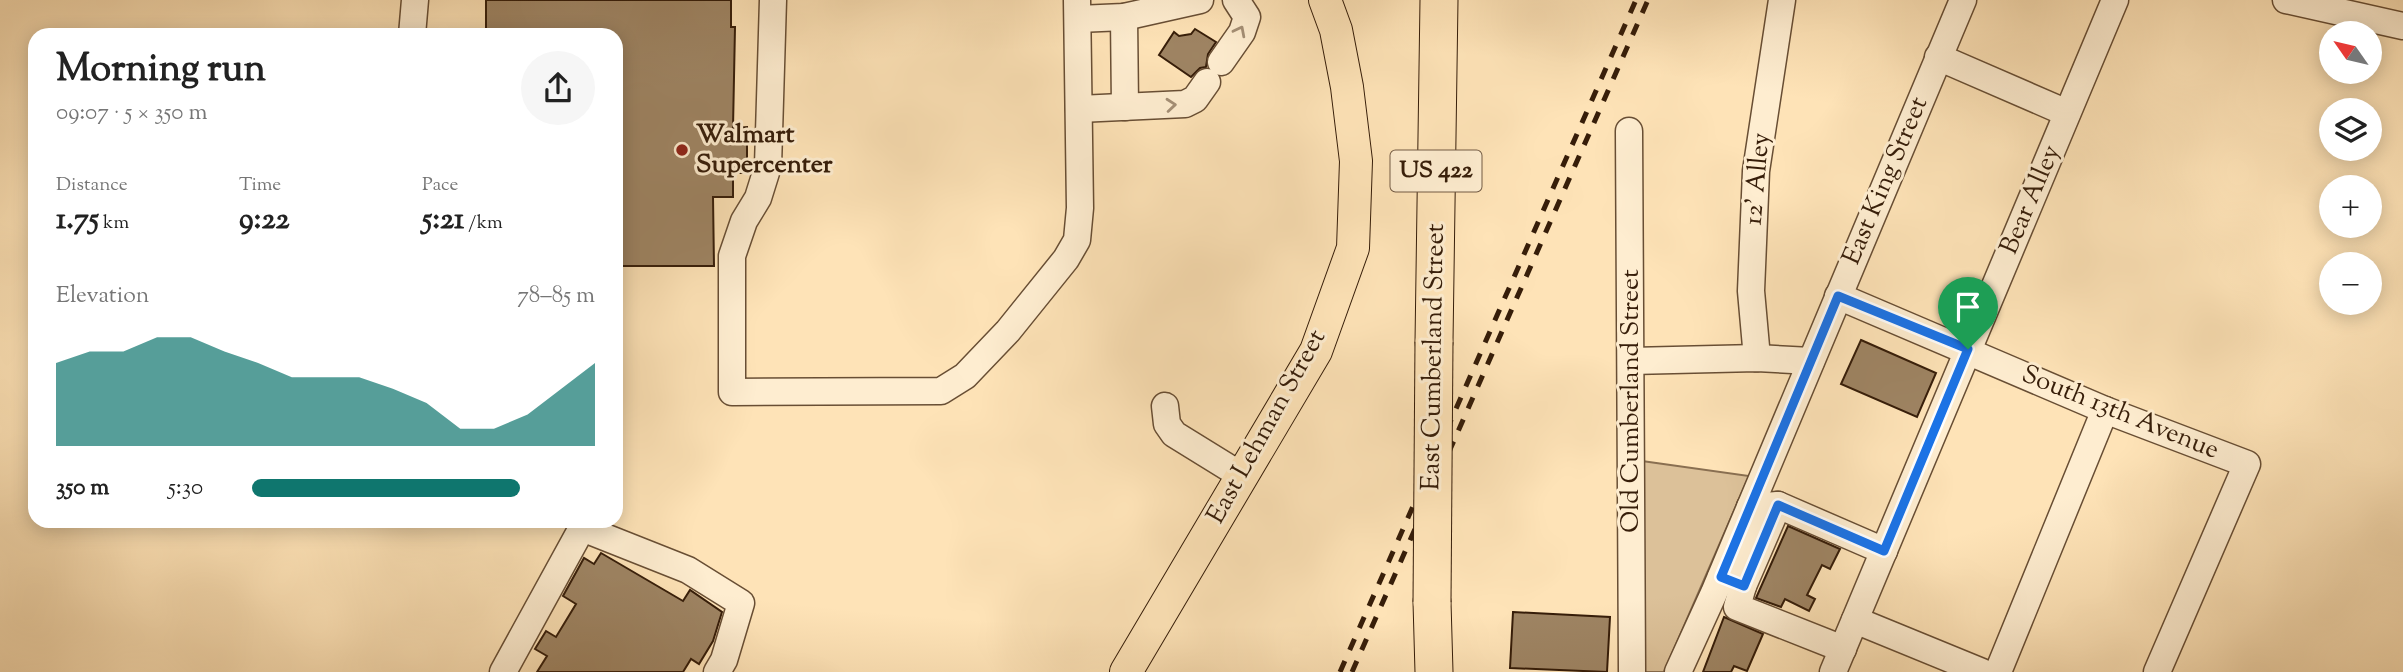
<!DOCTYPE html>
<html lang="en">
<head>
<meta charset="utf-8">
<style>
  :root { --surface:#fff; --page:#f6f6f6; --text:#222; --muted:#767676; --accent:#0f766e }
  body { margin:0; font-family:"Sorts Mill Goudy",serif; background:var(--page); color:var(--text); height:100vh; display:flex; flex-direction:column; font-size:26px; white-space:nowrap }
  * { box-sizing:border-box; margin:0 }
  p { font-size:23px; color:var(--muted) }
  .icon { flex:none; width:38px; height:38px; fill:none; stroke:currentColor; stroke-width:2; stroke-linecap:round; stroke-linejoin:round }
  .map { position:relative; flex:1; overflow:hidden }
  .side { position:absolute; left:28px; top:28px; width:595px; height:500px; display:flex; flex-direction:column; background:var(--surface); border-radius:21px; box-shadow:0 4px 18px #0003 }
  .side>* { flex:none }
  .needle { width:46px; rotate:304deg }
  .tools { position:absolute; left:2319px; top:21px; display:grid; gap:14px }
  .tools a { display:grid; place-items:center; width:63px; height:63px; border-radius:50%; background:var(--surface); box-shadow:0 4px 18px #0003; font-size:35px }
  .pin { position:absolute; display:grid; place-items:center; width:60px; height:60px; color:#fff; margin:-72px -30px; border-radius:50% 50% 50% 0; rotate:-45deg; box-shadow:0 0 7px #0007 }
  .pin .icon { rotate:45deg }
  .round { display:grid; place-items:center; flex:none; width:74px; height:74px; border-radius:37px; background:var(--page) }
  .headline { display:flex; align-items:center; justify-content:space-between; height:119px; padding:0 28px }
  h1 { font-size:38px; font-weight:700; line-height:52px }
  .stats { display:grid; grid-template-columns:repeat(3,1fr); gap:10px; height:119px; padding:7px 28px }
  .stats div { display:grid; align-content:center }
  .stats b { font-size:30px; font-weight:700 }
  .stats small { font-size:19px; font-weight:400 }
  .stats p { font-size:19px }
  .chart { height:196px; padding:14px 28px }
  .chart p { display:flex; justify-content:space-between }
  .chart svg { width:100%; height:126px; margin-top:7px; fill:var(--accent); opacity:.7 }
  ul { padding:0 28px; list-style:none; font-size:23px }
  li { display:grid; grid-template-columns:112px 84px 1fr; align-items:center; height:52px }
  li i { height:18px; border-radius:9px; background:var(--accent) }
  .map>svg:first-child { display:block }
  .green { fill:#dcc199; stroke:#896f51; stroke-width:2 }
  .building { fill:#9e8463; stroke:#361d09; stroke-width:2 }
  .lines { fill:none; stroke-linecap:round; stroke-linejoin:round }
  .minor-casing { stroke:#684e34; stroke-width:29 }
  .major-casing { stroke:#361d09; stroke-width:34 }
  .highway-casing { stroke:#361d09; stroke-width:39 }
  .minor { stroke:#feedd0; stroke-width:26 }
  .major { stroke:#fee3b7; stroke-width:32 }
  .highway { stroke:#fee3b7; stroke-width:37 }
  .rail { stroke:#361d09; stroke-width:5; stroke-dasharray:12 12; stroke-linecap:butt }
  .highway-bridge-casing { stroke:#361d09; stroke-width:39; stroke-linecap:butt }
  .highway-bridge { stroke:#fee3b7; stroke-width:37 }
  .oneway { stroke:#a48f76 }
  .route-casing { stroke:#fff; stroke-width:14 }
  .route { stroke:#1a73e8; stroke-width:9 }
  .poi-dot { fill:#8f2418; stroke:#feedd0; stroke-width:2.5 }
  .labels { text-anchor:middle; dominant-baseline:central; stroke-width:6; stroke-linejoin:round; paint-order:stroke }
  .shield { fill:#feedd0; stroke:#725b45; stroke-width:2 }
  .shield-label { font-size:24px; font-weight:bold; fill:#361d09 }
  .poi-label { font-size:26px; font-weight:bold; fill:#361d09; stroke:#feedd0; text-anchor:start }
  .street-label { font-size:26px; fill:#361d09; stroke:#feedd0 }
</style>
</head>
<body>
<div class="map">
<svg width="2403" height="672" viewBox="0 0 2403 672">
  <rect width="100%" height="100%" fill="#fee3b7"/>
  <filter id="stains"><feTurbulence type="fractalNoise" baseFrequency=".00286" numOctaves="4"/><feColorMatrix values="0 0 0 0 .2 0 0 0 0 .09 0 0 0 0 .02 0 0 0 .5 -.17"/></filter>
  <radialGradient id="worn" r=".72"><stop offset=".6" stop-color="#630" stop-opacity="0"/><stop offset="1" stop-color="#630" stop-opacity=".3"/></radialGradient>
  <polygon class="green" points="1642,461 1749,476 1664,672 1641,672"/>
  <g class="building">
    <polygon points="486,0 731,0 731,27 735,27 733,128 747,127 747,173 733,173 733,197 713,197 714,266 616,266 616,35 486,35"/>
    <polygon points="1195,29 1216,42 1208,54 1206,67 1200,68 1191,77 1159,55 1174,32 1179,36 1191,34"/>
    <polygon points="1861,340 1936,373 1917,417 1841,384"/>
    <polygon points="1788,526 1840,549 1830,569 1822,565 1807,595 1815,599 1809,611 1785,599 1781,607 1756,598"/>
    <polygon points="601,553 683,601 690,590 722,612 713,641 699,664 691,659 683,672 537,672 547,656 535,649 546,631 556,637 576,604 563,596 584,558 594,564"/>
    <polygon points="1513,612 1610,617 1607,672 1510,668"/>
    <polygon points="1724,617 1763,634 1747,671 1734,666 1731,672 1703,672"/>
  </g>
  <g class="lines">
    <defs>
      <g id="minor">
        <polyline points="773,0 768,166 758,198 744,221 732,256 732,392 941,391 965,376 1008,331 1066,259 1077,240 1080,208 1077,0"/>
        <polyline points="2286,0 2403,26"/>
        <polyline points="1124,17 1125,107"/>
        <polyline points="1078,19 1124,17 1200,0"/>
        <polyline points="412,35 415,0"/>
        <polyline points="1938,57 2067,113"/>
        <polyline points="1221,62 1242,32 1247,17 1236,0"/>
        <polyline points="1079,109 1185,104 1195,99 1207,82"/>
        <polyline points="1629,131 1632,672"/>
        <polyline points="1838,296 2105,410 2247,464 2157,672"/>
        <polyline points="1757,358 1751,291 1756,171 1782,0"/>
        <polyline points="1631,361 1757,358 1811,361"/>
        <polyline points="1165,406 1167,424 1174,434 1242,476"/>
        <polyline points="1778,505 1884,551"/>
        <polyline points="1721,577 1743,586 1778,505 1750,507"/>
        <polyline points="1743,586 1737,607 1843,649"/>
        <polyline points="1855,620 1982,672"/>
        <polyline points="503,672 582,528 688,570 741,603 724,660 717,672"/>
        <polyline points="1678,672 1714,593 1963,0"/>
        <polyline points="1833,672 2115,0"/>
        <polyline points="1998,672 2105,410"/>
      </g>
      <polyline id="major" points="1126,672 1316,351 1353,248 1356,161 1347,87 1336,30 1325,0"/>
      <g id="highway">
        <polyline points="1434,342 1439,0"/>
        <polyline points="1432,602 1434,672"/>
      </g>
    </defs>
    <use href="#minor" class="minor-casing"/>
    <use href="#major" class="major-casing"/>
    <use href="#highway" class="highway-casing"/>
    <use href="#minor" class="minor"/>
    <use href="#major" class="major"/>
    <use href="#highway" class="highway"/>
    <g class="rail">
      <polyline points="1340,672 1636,0"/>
      <polyline points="1352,672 1648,0"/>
    </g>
    <defs>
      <polyline id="highway-bridge" points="1432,602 1434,342"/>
    </defs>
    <use href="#highway-bridge" class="highway-bridge-casing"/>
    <use href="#highway-bridge" class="highway-bridge"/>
  </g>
  <defs><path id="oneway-chevron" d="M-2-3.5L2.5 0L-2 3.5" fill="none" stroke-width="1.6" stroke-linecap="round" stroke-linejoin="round" transform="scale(1.75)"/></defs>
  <g class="oneway">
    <use href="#oneway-chevron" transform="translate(1240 31) rotate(-63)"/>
    <use href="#oneway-chevron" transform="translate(1171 105) rotate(-5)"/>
  </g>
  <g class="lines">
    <defs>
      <polygon id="route" points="1838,296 1968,349 1884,551 1778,505 1744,586 1721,577"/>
    </defs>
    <use href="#route" class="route-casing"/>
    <use href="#route" class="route"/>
  </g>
  <circle class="poi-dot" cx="682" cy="150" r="7"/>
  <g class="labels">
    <rect class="shield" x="1390.5" y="150.5" width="91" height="41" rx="5"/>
    <g class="shield-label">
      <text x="1436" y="171">US 422</text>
    </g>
    <g class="poi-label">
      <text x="696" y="135">Walmart<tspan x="696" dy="30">Supercenter</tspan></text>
    </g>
    <g class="street-label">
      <text transform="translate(1758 179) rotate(-85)">12' Alley</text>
      <text transform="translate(1886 181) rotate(-67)">East King Street</text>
      <text transform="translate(2031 200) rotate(-67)">Bear Alley</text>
      <text transform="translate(1434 357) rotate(-89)">East Cumberland Street</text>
      <text transform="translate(1631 401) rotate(-90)">Old Cumberland Street</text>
      <text transform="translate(2120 413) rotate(22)">South 13th Avenue</text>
      <text transform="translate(1267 427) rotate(-61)">East Lehman Street</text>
    </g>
  </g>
  <rect width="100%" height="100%" filter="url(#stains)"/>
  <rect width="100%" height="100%" fill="url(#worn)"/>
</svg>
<div class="tools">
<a><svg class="needle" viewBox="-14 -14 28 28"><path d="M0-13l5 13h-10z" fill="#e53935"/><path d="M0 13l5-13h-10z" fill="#767676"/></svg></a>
<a><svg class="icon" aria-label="layers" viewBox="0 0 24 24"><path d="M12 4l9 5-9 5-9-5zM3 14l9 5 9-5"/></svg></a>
<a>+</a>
<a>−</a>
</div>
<div class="pin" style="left:1968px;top:349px;background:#1e9e55"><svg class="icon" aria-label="arrive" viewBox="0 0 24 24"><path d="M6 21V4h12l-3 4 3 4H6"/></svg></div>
<section class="side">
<div class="headline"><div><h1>Morning run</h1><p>09:07 · 5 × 350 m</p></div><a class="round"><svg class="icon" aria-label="share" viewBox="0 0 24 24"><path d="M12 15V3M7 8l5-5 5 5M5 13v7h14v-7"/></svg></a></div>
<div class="stats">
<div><p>Distance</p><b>1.75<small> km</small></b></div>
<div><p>Time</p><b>9:22</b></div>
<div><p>Pace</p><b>5:21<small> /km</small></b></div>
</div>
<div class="chart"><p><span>Elevation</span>78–85 m</p>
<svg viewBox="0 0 160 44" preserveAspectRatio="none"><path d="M0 44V15L10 11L20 11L30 6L40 6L50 11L60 15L70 20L80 20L90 20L100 24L110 29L120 38L130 38L140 33L150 24L160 15V44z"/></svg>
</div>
<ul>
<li><b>350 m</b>5:30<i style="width:78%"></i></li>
</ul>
</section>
</div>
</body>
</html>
